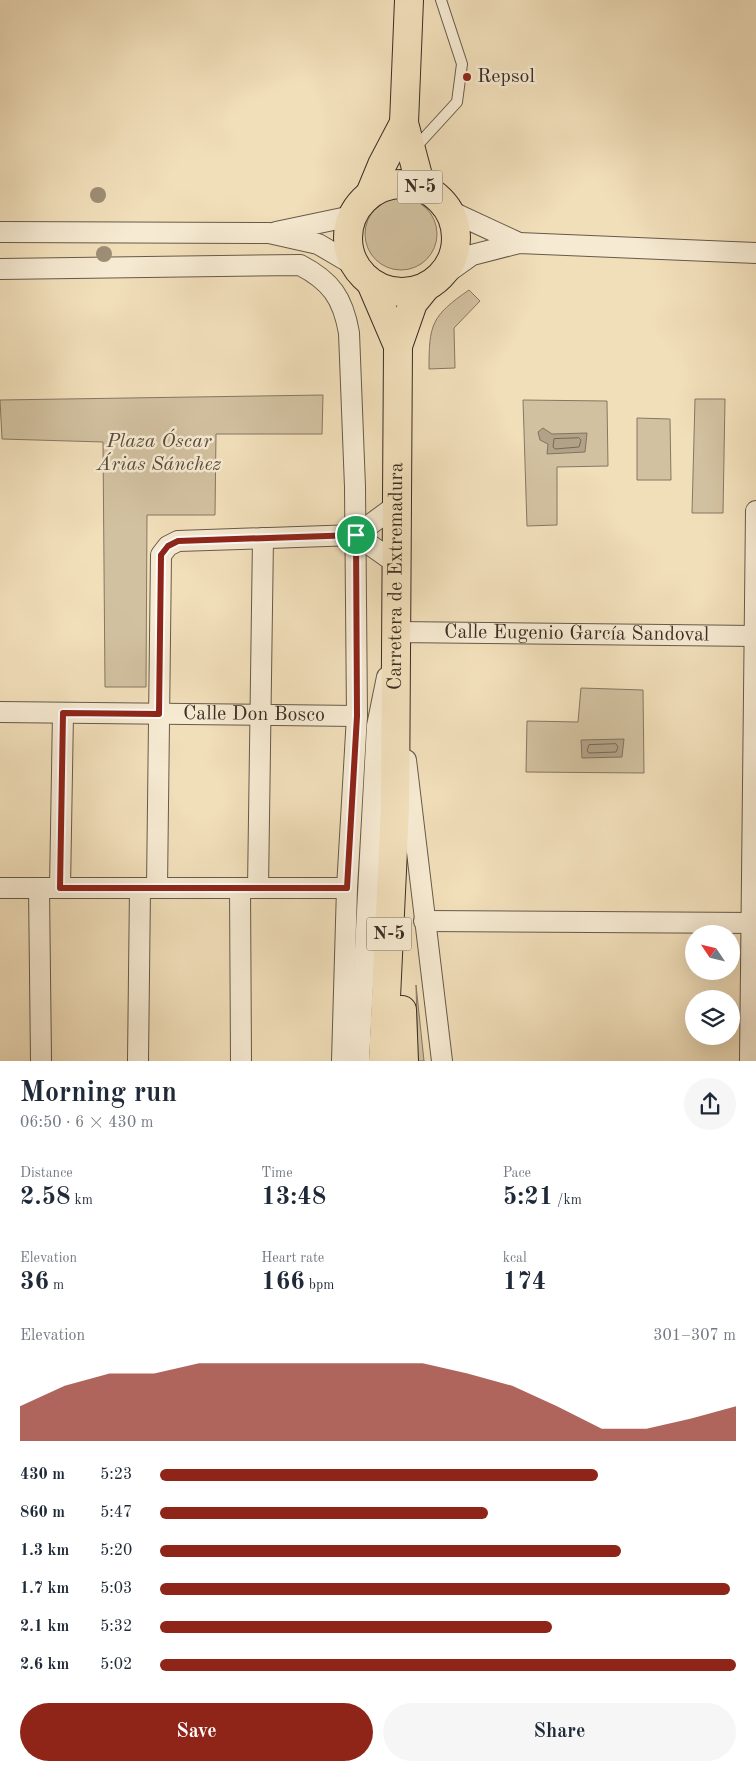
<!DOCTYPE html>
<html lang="en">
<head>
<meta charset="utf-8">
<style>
  :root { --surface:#fff; --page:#f6f6f7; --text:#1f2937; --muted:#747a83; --accent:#8f2418 }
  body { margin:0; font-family:"Old Standard TT",serif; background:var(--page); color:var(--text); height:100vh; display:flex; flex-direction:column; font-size:19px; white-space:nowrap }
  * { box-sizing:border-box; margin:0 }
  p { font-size:16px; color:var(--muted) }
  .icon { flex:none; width:28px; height:28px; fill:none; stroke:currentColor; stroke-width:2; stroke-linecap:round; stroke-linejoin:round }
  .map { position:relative; height:1061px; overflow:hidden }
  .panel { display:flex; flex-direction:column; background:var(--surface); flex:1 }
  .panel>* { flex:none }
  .needle { width:32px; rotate:305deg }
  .controls { position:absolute; left:685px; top:925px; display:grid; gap:10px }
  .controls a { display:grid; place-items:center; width:55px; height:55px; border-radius:50%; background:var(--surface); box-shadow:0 5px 20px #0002; font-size:25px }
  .pin { position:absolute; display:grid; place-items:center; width:42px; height:42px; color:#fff; margin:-21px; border:2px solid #fff; border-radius:50%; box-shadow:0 1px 5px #0007 }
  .round { display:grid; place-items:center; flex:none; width:52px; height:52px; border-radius:26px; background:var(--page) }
  .head { display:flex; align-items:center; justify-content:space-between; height:85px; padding:0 20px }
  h1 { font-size:28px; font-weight:600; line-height:38px }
  .metrics { display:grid; grid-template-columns:repeat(3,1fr); gap:8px; height:85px; padding:5px 20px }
  .metrics div { display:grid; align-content:center }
  .metrics b { font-size:25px; font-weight:600 }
  .metrics small { font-size:14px; font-weight:400 }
  .metrics p { font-size:14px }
  .chart { height:140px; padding:10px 20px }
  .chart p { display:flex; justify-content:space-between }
  .chart svg { width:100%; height:90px; margin-top:5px; fill:var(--accent); opacity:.7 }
  .action { display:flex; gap:10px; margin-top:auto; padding:10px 20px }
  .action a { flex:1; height:58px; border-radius:30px; background:var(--accent); color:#fff; font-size:20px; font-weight:600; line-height:58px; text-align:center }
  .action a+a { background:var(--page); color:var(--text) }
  ul { padding:0 20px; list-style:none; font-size:16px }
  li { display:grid; grid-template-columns:80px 60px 1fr; align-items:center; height:38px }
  li i { height:12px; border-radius:6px; background:var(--accent) }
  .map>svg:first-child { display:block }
  .green { fill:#d2c1a0; stroke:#867762 }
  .water { fill:#b2a287; stroke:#82735f }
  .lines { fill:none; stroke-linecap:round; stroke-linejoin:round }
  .shore { stroke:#766855; stroke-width:1 }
  .service-casing { stroke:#675a49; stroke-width:12 }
  .minor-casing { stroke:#675a49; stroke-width:22 }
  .trunk-casing { stroke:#392d23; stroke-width:30 }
  .service { stroke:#f6ead2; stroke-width:10 }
  .minor { stroke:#f6ead2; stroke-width:20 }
  .trunk { stroke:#f1dfba; stroke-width:28 }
  .tree { fill:#9d8e75 }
  .route-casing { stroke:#fff; stroke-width:10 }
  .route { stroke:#8f2418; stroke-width:6 }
  .poi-dot { fill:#8f2418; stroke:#f6ead2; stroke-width:2 }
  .labels { text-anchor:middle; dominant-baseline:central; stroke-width:5; stroke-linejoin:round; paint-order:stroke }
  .shield { fill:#f6ead2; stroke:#726658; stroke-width:1 }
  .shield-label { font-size:19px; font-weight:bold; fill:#392d23 }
  .poi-label { font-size:20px; fill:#392d23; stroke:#f6ead2; text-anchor:start }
  .park-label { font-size:20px; font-style:italic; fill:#584b3c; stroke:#f6ead2 }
  .street-label { font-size:20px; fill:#392d23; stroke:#f6ead2 }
</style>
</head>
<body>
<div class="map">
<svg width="756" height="1061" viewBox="0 0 756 1061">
  <rect width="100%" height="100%" fill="#f1dfba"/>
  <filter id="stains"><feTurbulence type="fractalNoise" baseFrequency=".004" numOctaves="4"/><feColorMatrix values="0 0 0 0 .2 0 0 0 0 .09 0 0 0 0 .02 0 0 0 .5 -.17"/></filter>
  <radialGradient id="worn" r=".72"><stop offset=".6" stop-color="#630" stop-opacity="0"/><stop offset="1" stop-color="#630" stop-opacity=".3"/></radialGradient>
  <g class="green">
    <circle cx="401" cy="234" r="36"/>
    <path d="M469 290 480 301 454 328 455 368 429 369C429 325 431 316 469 290Z"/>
    <polygon points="323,395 322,434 216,434 215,515 147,515 146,687 105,687 103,442 2,439 0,400"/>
    <polygon points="695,399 725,399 723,513 692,513"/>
    <polygon points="523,400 607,401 608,466 557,467 557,525 527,526"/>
    <polygon points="637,418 670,419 671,480 637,480"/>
    <polygon points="581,688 643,690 644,773 526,772 527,721 578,722"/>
    <polygon points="416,985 424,1061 418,1061"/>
  </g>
  <g class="water">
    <polygon points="543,428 552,434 587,433 585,452 547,454 548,444 540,440 538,432"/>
    <polygon points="624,739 622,757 582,758 581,740"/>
  </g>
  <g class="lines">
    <g class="shore">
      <polygon points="579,438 581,440 579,447 555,449 553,447 554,439"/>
      <polygon points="616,744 618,747 616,752 589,753 587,751 589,745"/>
    </g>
    <defs>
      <polyline id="service" points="414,149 457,102 462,64 441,0"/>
      <g id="minor">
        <polyline points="448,210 519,243"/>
        <polyline points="0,232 269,233 318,244 354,265"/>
        <polyline points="276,232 352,216"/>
        <path d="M0 269 300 265C331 281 343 298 349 333L355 487 357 716 347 888 342 1061"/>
        <polyline points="441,277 472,255 519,243 756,253"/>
        <polyline points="356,535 398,504"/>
        <polyline points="356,535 397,564"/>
        <path id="s1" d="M394 646 397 632 756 636"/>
        <path id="s2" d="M0 712 357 716"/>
        <polyline points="406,760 442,1061"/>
        <polyline points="0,888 347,888"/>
        <polyline points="39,888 41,1061"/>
        <polyline points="60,888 63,713"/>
        <polyline points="157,888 161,555 168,546 178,541 356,535"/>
        <polyline points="240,888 241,1061"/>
        <polyline points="258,888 263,538"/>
        <polyline points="424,921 756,923"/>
        <polyline points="138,1061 140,888"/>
        <polyline points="359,1061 377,726 387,677"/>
        <polyline points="750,1061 756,511"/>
      </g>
      <g id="trunk">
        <polyline points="409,0 404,123 421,187"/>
        <circle cx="402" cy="238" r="54"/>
        <polyline points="370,194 382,165 404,123"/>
        <polyline points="371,283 398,346"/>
        <polyline points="402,1010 404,1061"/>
        <path id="s3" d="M383 1061 395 807 398 346 413 303 426 287"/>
      </g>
    </defs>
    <use href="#service" class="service-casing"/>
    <use href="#minor" class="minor-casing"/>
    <use href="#trunk" class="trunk-casing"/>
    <use href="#service" class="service"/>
    <use href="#minor" class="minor"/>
    <use href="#trunk" class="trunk"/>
  </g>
  <g class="tree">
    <circle cx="98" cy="195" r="8"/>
    <circle cx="104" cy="254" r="8"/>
  </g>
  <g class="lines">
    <defs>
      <polygon id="route" points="356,535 357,716 347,888 60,888 63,713 159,714 161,555 168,546 178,541"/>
    </defs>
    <use href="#route" class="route-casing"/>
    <use href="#route" class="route"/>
  </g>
  <circle class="poi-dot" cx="467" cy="77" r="5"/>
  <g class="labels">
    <g class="shield">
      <rect x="397.5" y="170.5" width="45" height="33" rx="4"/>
      <rect x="366.5" y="917.5" width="45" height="33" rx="4"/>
    </g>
    <g class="shield-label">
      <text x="420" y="187">N-5</text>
      <text x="389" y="934">N-5</text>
    </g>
    <g class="poi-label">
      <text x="477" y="77">Repsol</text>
    </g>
    <g class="park-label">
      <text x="159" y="442">Plaza Óscar<tspan x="159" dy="23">Árias Sánchez</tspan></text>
    </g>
    <g class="street-label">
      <text stroke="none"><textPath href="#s3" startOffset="485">Carretera de Extremadura</textPath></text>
      <text stroke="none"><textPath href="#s1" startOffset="194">Calle Eugenio García Sandoval</textPath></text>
      <text stroke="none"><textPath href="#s2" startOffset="254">Calle Don Bosco</textPath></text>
    </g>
  </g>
  <rect width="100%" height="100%" filter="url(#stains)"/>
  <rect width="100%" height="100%" fill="url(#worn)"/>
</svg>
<div class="controls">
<a><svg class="needle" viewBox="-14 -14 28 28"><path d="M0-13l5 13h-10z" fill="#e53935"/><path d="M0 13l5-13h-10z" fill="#747a83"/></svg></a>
<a><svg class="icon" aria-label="layers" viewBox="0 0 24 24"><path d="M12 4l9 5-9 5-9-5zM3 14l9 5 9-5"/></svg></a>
</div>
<div class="pin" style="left:356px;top:535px;background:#1e9e55"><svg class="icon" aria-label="arrive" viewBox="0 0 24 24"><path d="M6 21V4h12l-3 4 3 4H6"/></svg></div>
</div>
<section class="panel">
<div class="head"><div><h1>Morning run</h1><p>06:50 · 6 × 430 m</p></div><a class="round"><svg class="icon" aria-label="share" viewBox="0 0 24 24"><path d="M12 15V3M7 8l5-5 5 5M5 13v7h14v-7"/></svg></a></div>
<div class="metrics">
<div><p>Distance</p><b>2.58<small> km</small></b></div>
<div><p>Time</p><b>13:48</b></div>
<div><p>Pace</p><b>5:21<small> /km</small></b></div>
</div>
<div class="metrics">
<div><p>Elevation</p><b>36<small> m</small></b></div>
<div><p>Heart rate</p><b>166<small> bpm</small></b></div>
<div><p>kcal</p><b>174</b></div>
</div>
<div class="chart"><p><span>Elevation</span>301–307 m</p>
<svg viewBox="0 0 160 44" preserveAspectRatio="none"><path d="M0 44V27L10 17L20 11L30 11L40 6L50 6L60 6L70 6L80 6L90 6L100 11L110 17L120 27L130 38L140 38L150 33L160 27V44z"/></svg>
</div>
<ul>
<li><b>430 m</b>5:23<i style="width:76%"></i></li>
<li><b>860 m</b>5:47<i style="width:57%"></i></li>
<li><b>1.3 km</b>5:20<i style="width:80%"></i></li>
<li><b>1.7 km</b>5:03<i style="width:99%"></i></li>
<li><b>2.1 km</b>5:32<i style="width:68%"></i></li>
<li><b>2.6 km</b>5:02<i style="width:100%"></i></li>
</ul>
<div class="action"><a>Save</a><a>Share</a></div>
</section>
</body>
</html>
